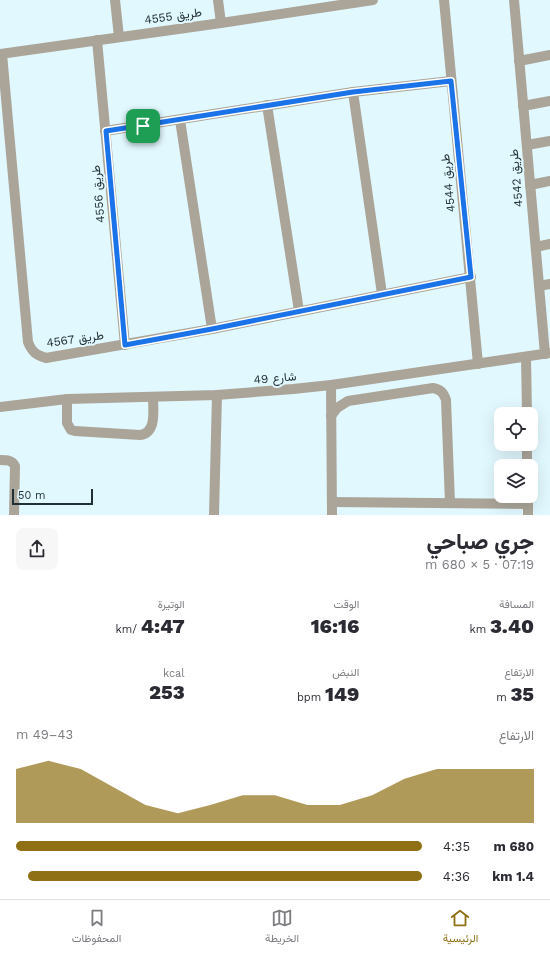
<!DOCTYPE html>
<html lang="ar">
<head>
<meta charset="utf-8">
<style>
  :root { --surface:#fff; --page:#f7f7f7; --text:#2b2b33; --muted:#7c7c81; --line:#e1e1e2; --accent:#8f7014 }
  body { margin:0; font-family:"Work Sans",Vazirmatn,sans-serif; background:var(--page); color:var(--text); direction:rtl; height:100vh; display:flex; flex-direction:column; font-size:15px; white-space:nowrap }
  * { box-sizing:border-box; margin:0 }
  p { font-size:13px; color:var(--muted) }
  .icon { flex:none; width:22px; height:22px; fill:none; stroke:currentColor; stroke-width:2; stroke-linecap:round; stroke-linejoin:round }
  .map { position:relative; height:515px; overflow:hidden; direction:ltr }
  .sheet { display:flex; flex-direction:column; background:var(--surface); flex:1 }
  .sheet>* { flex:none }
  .tools { position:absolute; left:494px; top:407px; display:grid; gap:8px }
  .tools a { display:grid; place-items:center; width:44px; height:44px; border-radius:8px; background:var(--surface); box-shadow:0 4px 16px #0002; font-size:20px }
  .scale { position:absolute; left:12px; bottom:10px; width:81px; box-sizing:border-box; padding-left:4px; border:2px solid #223135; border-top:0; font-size:11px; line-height:14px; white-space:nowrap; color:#223135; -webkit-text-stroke:3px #e2f8ff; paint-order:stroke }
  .pin { position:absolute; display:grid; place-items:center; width:34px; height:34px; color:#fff; margin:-17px; border-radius:8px; box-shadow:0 2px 6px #0006 }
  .round { display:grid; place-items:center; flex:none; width:42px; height:42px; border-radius:8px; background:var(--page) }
  .overview { display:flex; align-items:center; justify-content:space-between; height:68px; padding:0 16px }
  h1 { font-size:22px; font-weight:800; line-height:30px }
  .figures { display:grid; grid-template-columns:repeat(3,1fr); gap:6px; height:68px; padding:4px 16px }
  .figures div { display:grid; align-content:center }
  .figures b { font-size:20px; font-weight:800 }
  .figures small { font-size:11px; font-weight:400 }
  .figures p { font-size:11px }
  .chart { height:112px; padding:8px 16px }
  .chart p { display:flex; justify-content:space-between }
  .chart svg { width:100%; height:72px; margin-top:4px; fill:var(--accent); opacity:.7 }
  ul { padding:0 16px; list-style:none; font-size:13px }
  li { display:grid; grid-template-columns:64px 48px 1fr; align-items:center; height:30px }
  li i { height:10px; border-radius:5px; background:var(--accent) }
  .tab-bar { display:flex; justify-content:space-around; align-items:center; height:56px; border-top:1px solid var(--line); background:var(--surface); font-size:11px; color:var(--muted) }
  .tab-bar a { display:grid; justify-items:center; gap:2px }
  .tab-bar .selected { color:var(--accent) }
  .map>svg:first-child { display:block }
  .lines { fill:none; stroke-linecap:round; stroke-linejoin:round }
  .minor { stroke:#aba599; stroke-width:10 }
  .route-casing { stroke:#fff; stroke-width:8 }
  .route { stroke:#1a73e8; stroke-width:5 }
  .labels { text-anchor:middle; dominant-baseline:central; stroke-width:4; stroke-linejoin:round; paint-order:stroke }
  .street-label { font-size:12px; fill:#223135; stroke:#e2f8ff }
</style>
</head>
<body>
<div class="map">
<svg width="550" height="515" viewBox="0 0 550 515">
  <rect width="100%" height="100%" fill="#e2f8ff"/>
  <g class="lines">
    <g class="minor">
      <polyline points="115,0 119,37"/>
      <polyline points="218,0 221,23"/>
      <polyline points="444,0 478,364"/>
      <polyline points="514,0 545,354"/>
      <polyline points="97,40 125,345"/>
      <polyline points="0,54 221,23 373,0"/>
      <path d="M2 54 28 342C32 352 36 355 46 358L212 329 471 277"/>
      <polyline points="519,61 550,55"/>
      <polyline points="353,92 382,294"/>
      <polyline points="267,105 299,311"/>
      <polyline points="523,106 550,101"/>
      <polyline points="180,120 212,329"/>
      <polyline points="105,131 353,92 451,81"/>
      <polyline points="527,145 550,141"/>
      <polyline points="530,185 550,181"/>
      <polyline points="536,247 550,244"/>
      <polyline points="539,286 550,284"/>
      <polyline points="526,357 527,414"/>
      <polyline points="331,385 332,515"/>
      <path d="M67 399V423L71 430 75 431 140 435C157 433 153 410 153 397"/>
      <polyline points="0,407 67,399 217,395 293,389 331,385 550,353"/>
      <path d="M331 416 337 408 348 401 433 388C440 389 444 393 446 400L450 503"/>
      <polyline points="527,444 527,466"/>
      <path d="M0 460C7 460 12 460 15 466L14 515"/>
      <polyline points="332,502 528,504"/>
      <polyline points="214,515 217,395"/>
      <polyline points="528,515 528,496"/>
    </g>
  </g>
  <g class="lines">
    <defs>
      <polygon id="route" points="451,81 471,277 212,329 125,345 106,131 353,92"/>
    </defs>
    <use href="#route" class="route-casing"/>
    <use href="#route" class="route"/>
  </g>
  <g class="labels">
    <g class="street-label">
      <text transform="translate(173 16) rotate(-8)">طريق 4555</text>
      <text transform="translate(516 178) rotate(-95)">طريق 4542</text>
      <text transform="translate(448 183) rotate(-96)">طريق 4544</text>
      <text transform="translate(98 194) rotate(-95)">طريق 4556</text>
      <text transform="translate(75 339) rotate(-8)">طريق 4567</text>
      <text transform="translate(275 378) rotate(-5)">شارع 49</text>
    </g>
  </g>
</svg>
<div class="tools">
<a><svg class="icon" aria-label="locate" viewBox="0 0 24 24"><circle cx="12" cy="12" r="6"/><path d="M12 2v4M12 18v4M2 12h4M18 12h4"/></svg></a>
<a><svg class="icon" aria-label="layers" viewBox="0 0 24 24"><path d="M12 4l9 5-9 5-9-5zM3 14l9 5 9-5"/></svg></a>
</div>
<div class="scale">50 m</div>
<div class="pin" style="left:143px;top:126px;background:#1e9e55"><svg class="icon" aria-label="arrive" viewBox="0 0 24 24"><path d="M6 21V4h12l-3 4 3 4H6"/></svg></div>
</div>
<section class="sheet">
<div class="overview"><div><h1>جري صباحي</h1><p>07:19 · 5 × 680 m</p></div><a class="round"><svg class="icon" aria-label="share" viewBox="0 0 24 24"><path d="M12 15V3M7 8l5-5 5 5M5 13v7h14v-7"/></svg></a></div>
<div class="figures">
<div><p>المسافة</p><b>3.40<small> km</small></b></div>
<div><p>الوقت</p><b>16:16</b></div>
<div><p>الوتيرة</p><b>4:47<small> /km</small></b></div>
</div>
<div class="figures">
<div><p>الارتفاع</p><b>35<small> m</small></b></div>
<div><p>النبض</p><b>149<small> bpm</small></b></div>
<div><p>kcal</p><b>253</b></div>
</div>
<div class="chart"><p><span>الارتفاع</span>43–49 m</p>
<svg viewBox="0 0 160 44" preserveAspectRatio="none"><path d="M0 44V11L10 6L20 11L30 22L40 33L50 38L60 33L70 27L80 27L90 33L100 33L110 27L120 17L130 11L140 11L150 11L160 11V44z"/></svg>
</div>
<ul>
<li><b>680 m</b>4:35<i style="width:100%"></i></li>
<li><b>1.4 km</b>4:36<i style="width:97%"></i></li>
</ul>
</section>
<nav class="tab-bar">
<a class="selected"><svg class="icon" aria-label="home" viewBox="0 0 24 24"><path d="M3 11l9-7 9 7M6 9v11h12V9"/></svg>الرئيسية</a>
<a><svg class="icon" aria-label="map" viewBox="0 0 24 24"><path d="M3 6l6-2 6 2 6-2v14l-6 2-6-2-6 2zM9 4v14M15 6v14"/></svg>الخريطة</a>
<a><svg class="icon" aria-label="saved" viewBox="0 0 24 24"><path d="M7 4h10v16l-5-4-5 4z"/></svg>المحفوظات</a>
</nav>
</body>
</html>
